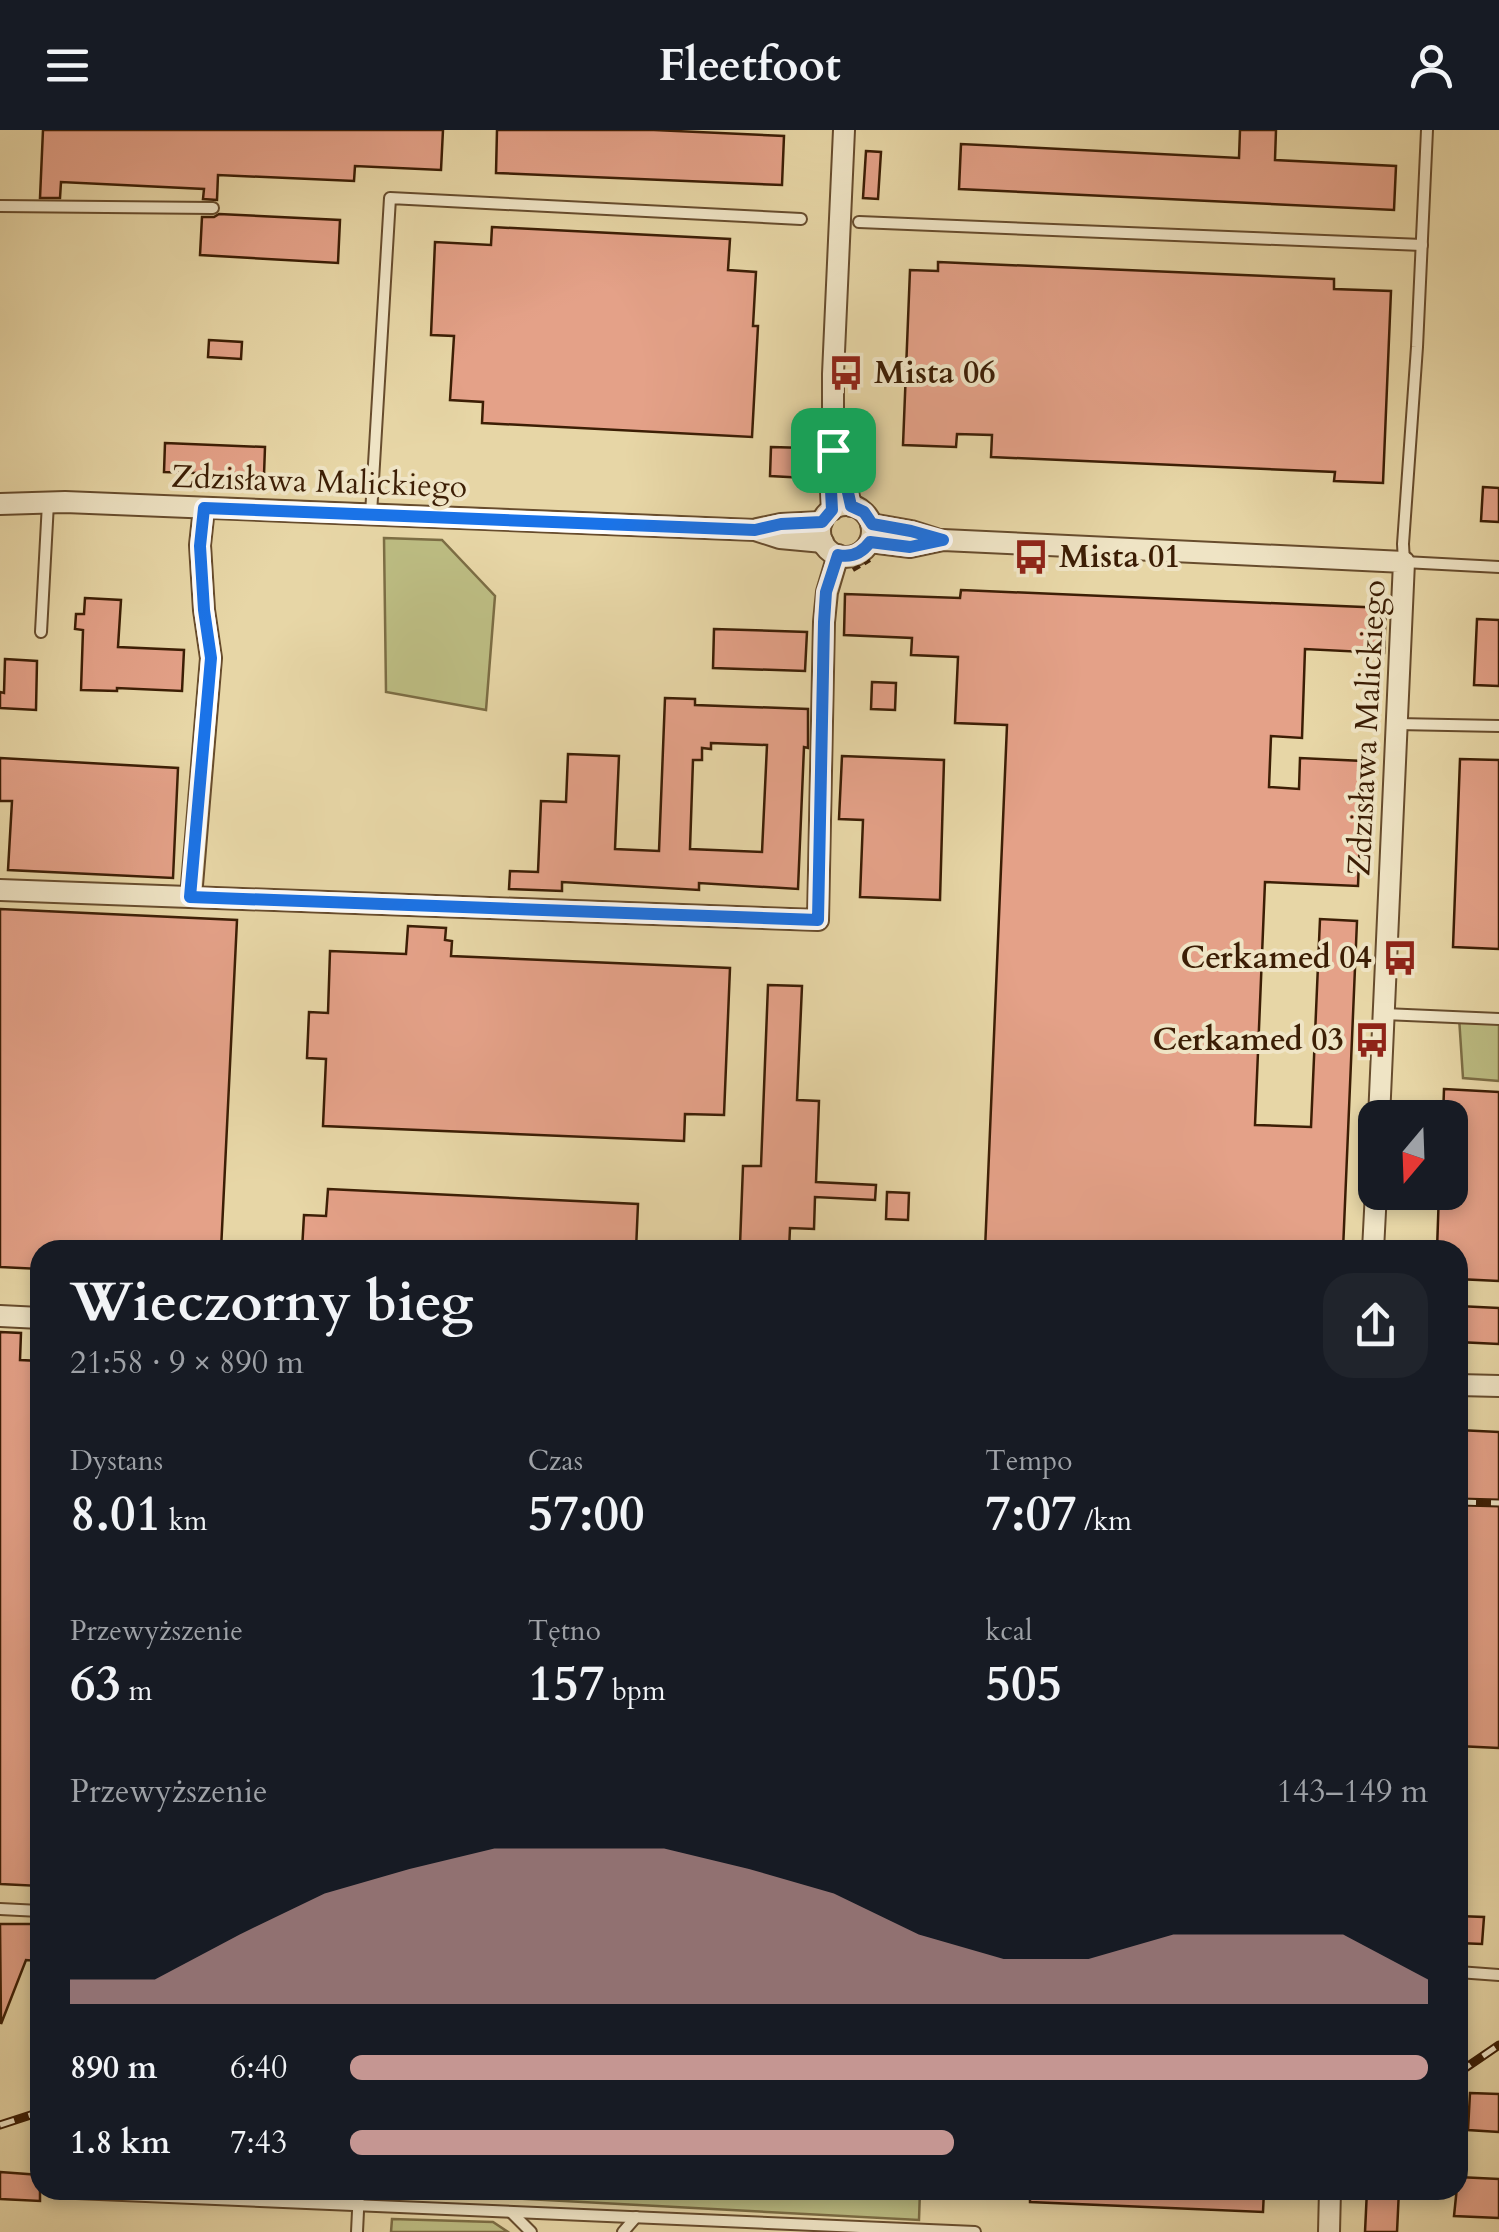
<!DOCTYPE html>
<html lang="pl">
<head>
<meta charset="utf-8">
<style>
  :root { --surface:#171b24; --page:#20242c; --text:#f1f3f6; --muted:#9ea1a6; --accent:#c59692 }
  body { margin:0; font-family:Cardo,serif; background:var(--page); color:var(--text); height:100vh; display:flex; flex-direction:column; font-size:38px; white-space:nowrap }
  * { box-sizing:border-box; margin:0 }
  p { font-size:32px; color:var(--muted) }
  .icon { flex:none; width:55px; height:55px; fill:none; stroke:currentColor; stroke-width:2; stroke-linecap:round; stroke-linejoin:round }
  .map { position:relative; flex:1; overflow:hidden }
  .side { position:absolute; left:30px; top:1110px; width:1438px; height:960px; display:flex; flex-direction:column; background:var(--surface); border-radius:30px; box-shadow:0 5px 15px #0003 }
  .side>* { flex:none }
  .needle { width:65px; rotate:199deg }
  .controls { position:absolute; left:1358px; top:970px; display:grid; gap:20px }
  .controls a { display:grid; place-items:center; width:110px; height:110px; border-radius:20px; background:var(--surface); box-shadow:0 5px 15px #0003; font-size:50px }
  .pin { position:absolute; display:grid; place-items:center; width:85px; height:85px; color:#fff; margin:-42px; border-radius:20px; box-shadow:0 5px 15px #0006 }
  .round { display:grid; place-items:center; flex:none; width:105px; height:105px; border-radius:30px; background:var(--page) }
  .overview { display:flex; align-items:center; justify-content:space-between; height:170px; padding:0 40px }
  h1 { font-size:55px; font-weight:700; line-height:75px }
  .metrics { display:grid; grid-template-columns:repeat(3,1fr); gap:15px; height:170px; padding:10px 40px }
  .metrics div { display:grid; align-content:center }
  .metrics b { font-size:50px; font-weight:700 }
  .metrics small { font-size:28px; font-weight:400 }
  .metrics p { font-size:28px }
  .chart { height:280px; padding:20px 40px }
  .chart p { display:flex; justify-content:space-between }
  .chart svg { width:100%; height:180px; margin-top:10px; fill:var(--accent); opacity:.7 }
  ul { padding:0 40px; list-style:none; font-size:32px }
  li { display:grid; grid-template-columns:160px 120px 1fr; align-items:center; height:75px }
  li i { height:25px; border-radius:12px; background:var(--accent) }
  header { display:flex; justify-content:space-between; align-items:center; height:130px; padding:0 40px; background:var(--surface); font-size:45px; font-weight:700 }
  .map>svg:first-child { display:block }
  .green { fill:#bcbc82; stroke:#7c6d44; stroke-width:2.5 }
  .building { fill:#e4a188; stroke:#3c1e05; stroke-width:2.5; fill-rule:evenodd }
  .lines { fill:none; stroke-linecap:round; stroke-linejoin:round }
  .service-casing { stroke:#674c2d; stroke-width:14 }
  .minor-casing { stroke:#674c2d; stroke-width:24 }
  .path { stroke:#3c1e05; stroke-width:4; stroke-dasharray:8 5; stroke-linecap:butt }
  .service { stroke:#efe4c5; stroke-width:10 }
  .minor { stroke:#efe4c5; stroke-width:20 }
  .rail-casing { stroke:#3c1e05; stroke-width:9 }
  .rail { stroke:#efe4c5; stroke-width:5; stroke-dasharray:15; stroke-linecap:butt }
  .route-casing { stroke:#fff; stroke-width:20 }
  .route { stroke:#1a73e8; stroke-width:12 }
  .labels { text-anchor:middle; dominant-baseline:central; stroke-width:8; stroke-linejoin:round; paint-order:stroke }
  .poi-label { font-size:32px; font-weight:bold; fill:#3c1e05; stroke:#efe4c5; text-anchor:start }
  .street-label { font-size:32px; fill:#3c1e05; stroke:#efe4c5 }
</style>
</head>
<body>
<header><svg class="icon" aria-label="menu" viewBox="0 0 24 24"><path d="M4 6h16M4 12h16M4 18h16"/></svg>Fleetfoot<svg class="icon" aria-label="person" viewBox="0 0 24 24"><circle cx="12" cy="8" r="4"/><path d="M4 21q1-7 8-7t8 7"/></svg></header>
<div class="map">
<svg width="1499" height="2102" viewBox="0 0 1499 2102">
  <rect width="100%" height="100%" fill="#e7d6a6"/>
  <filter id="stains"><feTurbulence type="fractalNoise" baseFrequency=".002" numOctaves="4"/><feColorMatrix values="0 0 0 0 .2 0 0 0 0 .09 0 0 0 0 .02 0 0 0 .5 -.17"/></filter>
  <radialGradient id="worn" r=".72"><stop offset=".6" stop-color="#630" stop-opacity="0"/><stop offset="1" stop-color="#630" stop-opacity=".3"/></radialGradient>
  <g class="green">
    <polygon points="384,408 442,410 495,466 486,580 386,562"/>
    <polygon points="1459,887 1499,892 1499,951 1463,948"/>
    <polygon points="450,2060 920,2060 919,2090 450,2065"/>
    <polygon points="392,2089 493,2092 508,2102 391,2102"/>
  </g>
  <g class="building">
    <polygon points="43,0 443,0 441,40 355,36 354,51 218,45 217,70 203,69 204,59 61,52 60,68 40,68"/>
    <polygon points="497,0 654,0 784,6 782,55 496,43"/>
    <polygon points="1240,0 1276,0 1275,30 1396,36 1394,80 959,59 961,14 1239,28"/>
    <polygon points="866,21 881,22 878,69 863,68"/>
    <polygon points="219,84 340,90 338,133 200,125 202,87 214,87"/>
    <polygon points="492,97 730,109 728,140 756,142 753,196 758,196 752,307 482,293 483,272 450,270 454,206 431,205 435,112 491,115"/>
    <polygon points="938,132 1334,149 1334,159 1391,161 1383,353 1334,351 1335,342 991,327 992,305 957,304 956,317 903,315 910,140 938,141"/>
    <polygon points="209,210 242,212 241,229 208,227"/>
    <polygon points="165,313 265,317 264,345 164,342"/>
    <polygon points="771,317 807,318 806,348 770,346"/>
    <polygon points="1483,357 1499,358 1499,392 1481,391"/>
    <polygon points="961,460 1386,478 1384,523 1305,519 1302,608 1271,606 1269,657 1299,659 1300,628 1363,631 1358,756 1265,752 1255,995 1311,997 1320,789 1357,791 1343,1120 985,1120 1007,595 955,593 958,527 911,525 912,508 844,505 845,464 960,468"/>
    <polygon points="85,468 121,470 118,517 184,520 182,561 117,558 117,561 81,560 83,500 75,499 76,484 84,484"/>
    <polygon points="1477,489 1499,490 1499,556 1474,555"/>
    <polygon points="714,499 807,502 805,541 713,538"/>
    <polygon points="5,529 37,531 36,580 0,578 0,562 4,563"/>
    <polygon points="872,552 896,553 895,580 871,579"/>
    <path d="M665 568 695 569V575L808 579V618L804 617 798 759 699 753V760L562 752V761L509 759 510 741 538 742 541 671 566 672 568 624 619 626 615 719 659 721ZM711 613 767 615 762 722 690 719 693 630H702V618L711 619Z"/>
    <polygon points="842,626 944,630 940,770 860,767 863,690 839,689"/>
    <polygon points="0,628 178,638 173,748 8,740 12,671 0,671"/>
    <polygon points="1460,629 1499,630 1499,819 1453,817"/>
    <polygon points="0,779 237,790 221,1120 40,1120 40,1139 0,1137"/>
    <polygon points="408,796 446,798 445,810 452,811 451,826 730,838 724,985 685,984 684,1011 323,996 326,929 307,928 309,882 328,883 330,821 406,824"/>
    <polygon points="768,855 802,856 797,970 819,971 816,1052 876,1055 875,1070 815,1067 814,1099 790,1098 789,1120 757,1120 757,1116 740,1115 743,1036 761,1036"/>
    <polygon points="1444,959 1499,962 1499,1151 1458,1149 1458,1120 1437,1120 1439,1062 1450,1062 1450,988 1443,988"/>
    <polygon points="328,1059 638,1074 636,1120 302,1120 304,1085 326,1086"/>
    <polygon points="887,1062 909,1063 908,1090 886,1089"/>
    <polygon points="1458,1176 1499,1178 1499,1214 1458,1212"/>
    <polygon points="0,1202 21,1203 20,1230 40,1231 40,1756 0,1754"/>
    <polygon points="1458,1300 1499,1302 1499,1618 1458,1616"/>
    <polygon points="1458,1786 1484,1787 1482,1814 1458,1813"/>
    <polygon points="0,1794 37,1794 38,1831 26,1830 1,1894"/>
    <polygon points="1470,1963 1499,1964 1499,2002 1468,2000"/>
    <polygon points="0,2042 40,2045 40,2071 0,2069"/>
    <polygon points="1458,2047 1499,2049 1499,2088 1454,2086"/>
    <polygon points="1030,2060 1264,2060 1263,2082 1030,2072"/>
    <polygon points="1367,2060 1399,2060 1397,2102 1365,2102"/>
  </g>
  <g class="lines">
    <defs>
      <g id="service">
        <polyline points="1427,0 1417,217 1403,414 1404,432 1499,437"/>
        <polyline points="0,76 213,78"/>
        <polyline points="859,92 1422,115"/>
        <polyline points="371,384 390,68 801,89"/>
        <polyline points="41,502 48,373"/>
        <polyline points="1397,594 1499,596"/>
        <polyline points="1384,884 1499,889"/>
        <polyline points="0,1779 40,1781"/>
        <polyline points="1458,1842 1499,1845"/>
        <polyline points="76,2063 975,2102"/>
        <polyline points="511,2082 531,2102"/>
        <polyline points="357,2102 359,2060"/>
        <polyline points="623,2102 636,2087"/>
      </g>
      <g id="minor">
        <polyline points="834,322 843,340 851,376"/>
        <polyline points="0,374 65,372 755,400 780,408 823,412"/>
        <circle cx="846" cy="401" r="26"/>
        <polyline points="832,380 830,341 833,320 833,244 844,0"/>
        <polyline points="871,394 911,401 936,409"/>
        <polyline points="757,399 781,394 822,392"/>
        <polyline points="870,412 910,417 943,410 1404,432 1379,988"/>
        <polyline points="0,760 818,790 824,492 827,462 838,425"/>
        <polyline points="191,767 211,528 204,480 200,415 204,378"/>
        <polyline points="1373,1120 1376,1062"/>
        <polyline points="0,1186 40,1188"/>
        <polyline points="1458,1255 1499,1256"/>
        <polyline points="1329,2102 1330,2060"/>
      </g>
    </defs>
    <use href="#service" class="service-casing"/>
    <use href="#minor" class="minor-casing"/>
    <g class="path">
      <polyline points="853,440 870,430"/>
      <polyline points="1364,1049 1366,999"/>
    </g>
    <use href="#service" class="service"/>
    <use href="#minor" class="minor"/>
    <defs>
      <g id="rail">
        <polyline points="1461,1372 1499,1373"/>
        <polyline points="1458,1943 1499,1915"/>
        <polyline points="0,1995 40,1982"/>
      </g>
    </defs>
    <use href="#rail" class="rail-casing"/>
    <use href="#rail" class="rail"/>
  </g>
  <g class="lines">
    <defs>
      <path id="route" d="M833 320 843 340 851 376 864 382 872 394 911 401 943 410 910 417 870 412C862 423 852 428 838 425L826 462 824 492 818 790 190 767 211 528 204 480 200 416 204 378 755 400 781 394 822 392 832 380 830 340Z"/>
    </defs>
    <use href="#route" class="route-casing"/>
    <use href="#route" class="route"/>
  </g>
  <defs>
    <symbol id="bus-bare" viewBox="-9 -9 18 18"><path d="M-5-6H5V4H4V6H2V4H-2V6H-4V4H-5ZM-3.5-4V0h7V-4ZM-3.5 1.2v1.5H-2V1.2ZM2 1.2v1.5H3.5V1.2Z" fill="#8f2418" stroke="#efe4c5" stroke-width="2.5" paint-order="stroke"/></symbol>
  </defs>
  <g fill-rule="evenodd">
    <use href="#bus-bare" x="821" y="218" width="50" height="50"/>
    <use href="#bus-bare" x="1006" y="402" width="50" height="50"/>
    <use href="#bus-bare" x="1375" y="803" width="50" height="50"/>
    <use href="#bus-bare" x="1347" y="885" width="50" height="50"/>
  </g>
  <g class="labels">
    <g class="poi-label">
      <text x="874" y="243">Mista 06</text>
      <text x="1059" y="427">Mista 01</text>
      <text x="1372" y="828" text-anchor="end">Cerkamed 04</text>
      <text x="1344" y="910" text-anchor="end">Cerkamed 03</text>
    </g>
    <g class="street-label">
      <text transform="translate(319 352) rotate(2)">Zdzisława Malickiego</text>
      <text transform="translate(1367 598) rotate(-87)">Zdzisława Malickiego</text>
    </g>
  </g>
  <rect width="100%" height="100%" filter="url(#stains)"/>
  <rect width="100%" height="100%" fill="url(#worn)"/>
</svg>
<div class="controls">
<a><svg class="needle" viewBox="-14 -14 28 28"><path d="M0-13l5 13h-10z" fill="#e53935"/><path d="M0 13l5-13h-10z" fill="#9ea1a6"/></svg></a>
</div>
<div class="pin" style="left:833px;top:320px;background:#1e9e55"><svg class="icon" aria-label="arrive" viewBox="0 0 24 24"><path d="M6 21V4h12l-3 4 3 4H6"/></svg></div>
<section class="side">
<div class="overview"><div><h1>Wieczorny bieg</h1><p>21:58 · 9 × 890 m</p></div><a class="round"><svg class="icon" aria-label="share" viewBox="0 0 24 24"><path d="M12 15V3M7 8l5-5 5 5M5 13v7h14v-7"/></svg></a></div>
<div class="metrics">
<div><p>Dystans</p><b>8.01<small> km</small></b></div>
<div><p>Czas</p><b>57:00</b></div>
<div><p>Tempo</p><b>7:07<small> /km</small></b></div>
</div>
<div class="metrics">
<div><p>Przewyższenie</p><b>63<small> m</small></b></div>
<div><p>Tętno</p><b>157<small> bpm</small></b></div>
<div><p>kcal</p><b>505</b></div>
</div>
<div class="chart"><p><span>Przewyższenie</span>143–149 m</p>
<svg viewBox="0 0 160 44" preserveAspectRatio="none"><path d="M0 44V38L10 38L20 27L30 17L40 11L50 6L60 6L70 6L80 11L90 17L100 27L110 33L120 33L130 27L140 27L150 27L160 38V44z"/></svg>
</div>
<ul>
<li><b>890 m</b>6:40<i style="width:100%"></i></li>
<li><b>1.8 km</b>7:43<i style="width:56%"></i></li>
</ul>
</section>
</div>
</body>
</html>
